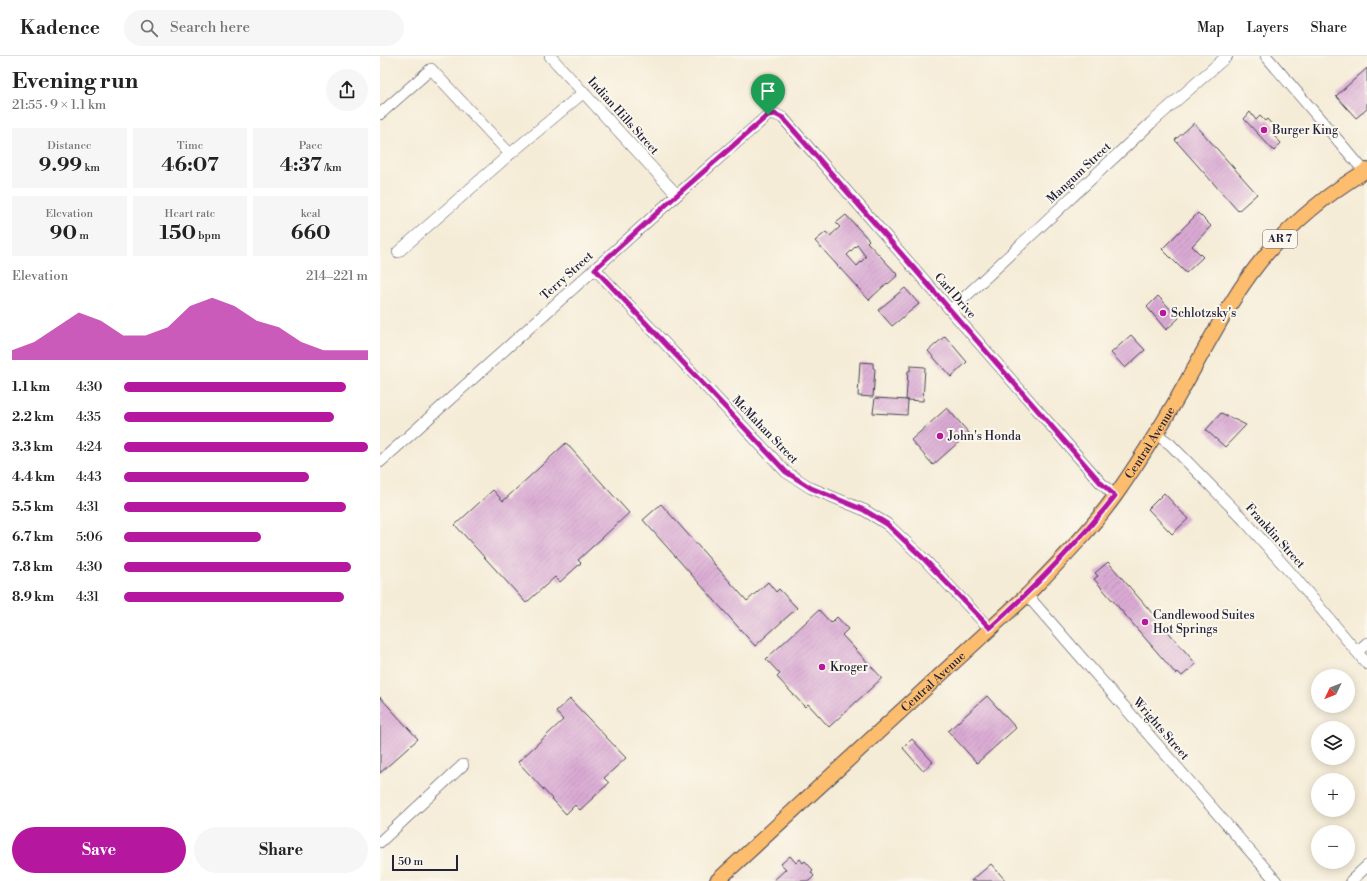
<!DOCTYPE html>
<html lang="en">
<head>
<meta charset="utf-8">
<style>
  :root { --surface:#fff; --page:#f6f6f6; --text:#222; --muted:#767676; --line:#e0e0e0; --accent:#b5179e }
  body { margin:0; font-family:"Libre Bodoni",serif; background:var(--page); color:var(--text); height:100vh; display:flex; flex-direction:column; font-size:15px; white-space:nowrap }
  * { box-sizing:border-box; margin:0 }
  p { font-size:13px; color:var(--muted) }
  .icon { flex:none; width:22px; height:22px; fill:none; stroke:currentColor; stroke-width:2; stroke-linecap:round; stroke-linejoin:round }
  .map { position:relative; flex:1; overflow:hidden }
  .sheet { display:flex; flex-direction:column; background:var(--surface); width:380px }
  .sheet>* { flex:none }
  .needle { width:26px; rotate:227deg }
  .controls { position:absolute; left:931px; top:613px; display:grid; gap:8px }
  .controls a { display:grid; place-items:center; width:44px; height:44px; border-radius:50%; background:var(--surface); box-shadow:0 2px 10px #0003; font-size:20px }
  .scale { position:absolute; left:12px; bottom:10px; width:66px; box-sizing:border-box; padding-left:4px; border:2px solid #22223b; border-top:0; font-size:11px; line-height:14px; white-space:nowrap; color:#22223b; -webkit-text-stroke:3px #fbf7ec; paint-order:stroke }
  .pin { position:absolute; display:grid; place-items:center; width:34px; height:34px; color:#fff; margin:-41px -17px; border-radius:50% 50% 50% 0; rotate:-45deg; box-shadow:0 0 4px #0007 }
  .pin .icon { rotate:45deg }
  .round { display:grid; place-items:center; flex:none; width:42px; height:42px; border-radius:21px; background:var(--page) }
  .headline { display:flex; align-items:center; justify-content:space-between; height:68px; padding:0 12px }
  h1 { font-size:22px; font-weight:700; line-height:30px }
  .stats { display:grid; grid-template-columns:repeat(3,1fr); gap:6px; height:68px; padding:4px 12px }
  .stats div { display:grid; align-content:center; border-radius:0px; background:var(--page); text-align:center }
  .stats b { font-size:20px; font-weight:700 }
  .stats small { font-size:11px; font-weight:400 }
  .stats p { font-size:11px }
  .chart { height:112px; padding:8px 12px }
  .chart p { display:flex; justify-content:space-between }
  .chart svg { width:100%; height:72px; margin-top:4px; fill:var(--accent); opacity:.7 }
  .action { display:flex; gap:8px; margin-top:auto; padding:8px 12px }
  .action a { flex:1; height:46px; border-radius:24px; background:var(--accent); color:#fff; font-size:16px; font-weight:700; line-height:46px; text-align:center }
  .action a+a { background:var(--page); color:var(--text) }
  ul { padding:0 12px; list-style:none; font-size:13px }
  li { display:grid; grid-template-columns:64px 48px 1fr; align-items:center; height:30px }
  li i { height:10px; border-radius:5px; background:var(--accent) }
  header { display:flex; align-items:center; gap:24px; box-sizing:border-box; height:56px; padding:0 20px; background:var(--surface); border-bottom:1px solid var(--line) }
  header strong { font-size:19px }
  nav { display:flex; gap:22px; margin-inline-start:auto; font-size:14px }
  .search { width:280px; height:36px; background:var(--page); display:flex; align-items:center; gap:10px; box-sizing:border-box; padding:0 14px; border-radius:22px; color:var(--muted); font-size:15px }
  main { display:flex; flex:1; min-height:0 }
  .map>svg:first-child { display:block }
  .building { fill:url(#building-hatch); fill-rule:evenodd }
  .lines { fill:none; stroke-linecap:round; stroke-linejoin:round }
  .minor-casing { stroke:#424052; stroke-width:12 }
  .major-casing { stroke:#424052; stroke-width:16 }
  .minor { stroke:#fff; stroke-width:11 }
  .major { stroke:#fcbd6e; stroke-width:14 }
  .route-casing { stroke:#fff; stroke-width:8 }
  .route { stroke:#b5179e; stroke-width:5 }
  .poi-dot { fill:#b5179e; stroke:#fbf7ec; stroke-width:1.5 }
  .labels { text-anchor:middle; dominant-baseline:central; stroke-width:4; stroke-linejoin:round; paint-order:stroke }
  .shield { fill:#fbf7ec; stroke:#636270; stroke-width:1 }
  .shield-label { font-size:11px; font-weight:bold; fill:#22223b }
  .street-label { font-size:12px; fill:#22223b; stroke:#fbf7ec }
  .poi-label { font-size:12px; fill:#22223b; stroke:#fbf7ec; text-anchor:start }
</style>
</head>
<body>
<header>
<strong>Kadence</strong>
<div class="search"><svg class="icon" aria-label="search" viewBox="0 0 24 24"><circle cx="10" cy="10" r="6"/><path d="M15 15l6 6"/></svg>Search here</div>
<nav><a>Map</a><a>Layers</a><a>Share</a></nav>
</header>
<main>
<section class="sheet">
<div class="headline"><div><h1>Evening run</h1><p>21:55 · 9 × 1.1 km</p></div><a class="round"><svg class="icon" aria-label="share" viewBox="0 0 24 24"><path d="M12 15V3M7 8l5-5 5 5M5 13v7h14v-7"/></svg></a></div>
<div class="stats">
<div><p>Distance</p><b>9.99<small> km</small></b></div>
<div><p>Time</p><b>46:07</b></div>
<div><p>Pace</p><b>4:37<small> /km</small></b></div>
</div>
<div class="stats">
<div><p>Elevation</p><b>90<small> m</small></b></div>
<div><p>Heart rate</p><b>150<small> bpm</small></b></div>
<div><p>kcal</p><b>660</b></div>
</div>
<div class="chart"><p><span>Elevation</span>214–221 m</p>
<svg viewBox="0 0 160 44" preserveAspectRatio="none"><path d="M0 44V38L10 33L20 24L30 15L40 20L50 29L60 29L70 24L80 11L90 6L100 11L110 20L120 24L130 33L140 38L150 38L160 38V44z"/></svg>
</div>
<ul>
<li><b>1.1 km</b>4:30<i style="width:91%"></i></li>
<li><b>2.2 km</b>4:35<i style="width:86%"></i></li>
<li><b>3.3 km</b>4:24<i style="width:100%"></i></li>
<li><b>4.4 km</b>4:43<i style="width:76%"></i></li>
<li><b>5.5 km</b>4:31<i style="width:91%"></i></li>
<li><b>6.7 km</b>5:06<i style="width:56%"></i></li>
<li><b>7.8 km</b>4:30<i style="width:93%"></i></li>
<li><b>8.9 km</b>4:31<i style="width:90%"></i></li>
</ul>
<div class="action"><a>Save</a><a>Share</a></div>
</section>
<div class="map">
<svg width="987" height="825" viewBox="0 0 987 825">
  <defs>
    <pattern id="building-hatch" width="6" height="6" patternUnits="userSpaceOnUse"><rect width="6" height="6" fill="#d9a9d3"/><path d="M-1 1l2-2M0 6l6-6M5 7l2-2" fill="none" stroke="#ba91b6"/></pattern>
  </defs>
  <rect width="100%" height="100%" fill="#fbf7ec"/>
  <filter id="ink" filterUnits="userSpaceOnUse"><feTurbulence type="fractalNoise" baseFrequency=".025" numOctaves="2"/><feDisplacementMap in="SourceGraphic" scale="8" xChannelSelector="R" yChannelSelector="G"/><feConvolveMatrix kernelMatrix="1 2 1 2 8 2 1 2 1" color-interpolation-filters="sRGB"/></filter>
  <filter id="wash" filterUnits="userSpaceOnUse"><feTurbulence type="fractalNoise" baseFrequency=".012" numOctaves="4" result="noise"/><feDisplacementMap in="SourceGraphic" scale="16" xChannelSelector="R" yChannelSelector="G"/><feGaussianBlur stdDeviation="0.9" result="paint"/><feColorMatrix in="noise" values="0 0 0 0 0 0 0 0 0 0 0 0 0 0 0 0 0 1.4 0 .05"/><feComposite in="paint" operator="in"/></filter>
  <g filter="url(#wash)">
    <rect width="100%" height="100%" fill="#f5ecd7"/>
    <g id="blocks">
      <g class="building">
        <polygon points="987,12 987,53 976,62 956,40"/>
        <polygon points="870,56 876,64 880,60 885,65 887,63 895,72 891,77 901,87 894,95 864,63"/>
        <polygon points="814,67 877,138 858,155 795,84"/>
        <polygon points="818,157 831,170 812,190 823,201 806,217 782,193"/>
        <path d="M466 159 489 184 487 186 518 219 508 228 507 227 489 244 435 185 446 176 450 180 460 171 456 167ZM477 189 486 201 477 210 467 199Z"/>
        <polygon points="525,232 539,248 512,270 498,254"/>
        <polygon points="778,240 799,262 786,274 767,251"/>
        <polygon points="751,279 765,294 745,312 731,297"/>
        <polygon points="565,280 587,306 571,321 548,295"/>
        <polygon points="480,306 493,307 493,312 495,313 493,341 478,340"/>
        <polygon points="530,310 545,311 543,345 526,344 528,315 530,315"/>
        <polygon points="495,342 528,344 527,359 493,357"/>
        <polygon points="567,352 589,377 553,409 531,384"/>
        <polygon points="841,357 866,369 845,391 826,374"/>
        <polygon points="186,387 249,457 198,504 201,507 180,526 175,521 146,547 75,469 113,434 123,445"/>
        <polygon points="784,437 808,463 792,478 768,453"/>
        <polygon points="281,448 367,545 388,526 396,536 399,533 417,552 375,590 263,464"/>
        <polygon points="728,506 816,608 802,620 798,616 796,618 714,523 718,520 715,517"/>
        <polygon points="439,554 451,567 457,561 468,573 462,579 502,622 449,671 428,648 425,651 397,621 400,618 386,603"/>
        <polygon points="607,640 636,672 597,707 568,675"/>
        <polygon points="0,641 38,683 0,717"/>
        <polygon points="190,643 246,702 224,722 229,727 200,754 195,749 186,758 138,706 183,664 176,656"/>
        <polygon points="532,683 553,706 543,715 523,692"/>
        <polygon points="410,800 416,807 420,803 423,807 425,805 433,814 431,816 434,820 429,825 393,825 406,813 401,808"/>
        <polygon points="611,808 626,825 591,825"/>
      </g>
    </g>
  </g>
  <g filter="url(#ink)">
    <use href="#blocks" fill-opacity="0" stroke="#424052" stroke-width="1"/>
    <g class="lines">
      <defs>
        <g id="minor">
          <polyline points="170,0 297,139"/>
          <polyline points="886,0 985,116"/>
          <polyline points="0,58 51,13 130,98"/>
          <polyline points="18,196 130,98 204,36"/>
          <polyline points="215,213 406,416 431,432 484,454 507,468 545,504 610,573"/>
          <polyline points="571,254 771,67 847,0"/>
          <polyline points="776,378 790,388 864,464 917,524 987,608"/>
          <polyline points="0,406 297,139 388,59 395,58 403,62 721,427 735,440"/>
          <polyline points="647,539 896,825"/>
          <polyline points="977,596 987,587"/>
          <polyline points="0,786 83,709"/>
          <polyline points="971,825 987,810"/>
        </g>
        <g id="major">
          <path id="s1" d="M337 825 647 539C677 508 709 476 735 440 749 420 762 400 775 379 803 336 825 289 852 246 885 191 932 147 987 114"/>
        </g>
      </defs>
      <use href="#minor" class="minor-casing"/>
      <use href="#major" class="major-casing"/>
      <use href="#minor" class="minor"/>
      <use href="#major" class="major"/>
    </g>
  </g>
  <g class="lines" filter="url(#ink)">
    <defs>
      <path id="route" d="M395 58 403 62 721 427 735 440C697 488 655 531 610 572L545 504 507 468 484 454 431 432 406 416 215 213 297 139 388 59Z"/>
    </defs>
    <use href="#route" class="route-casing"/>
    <use href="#route" class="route"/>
  </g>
  <g class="poi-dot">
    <circle cx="884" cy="74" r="4"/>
    <circle cx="783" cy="257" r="4"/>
    <circle cx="560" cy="380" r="4"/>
    <circle cx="765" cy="566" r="4"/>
    <circle cx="442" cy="611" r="4"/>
  </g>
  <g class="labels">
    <rect class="shield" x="883" y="174" width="34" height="18" rx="3"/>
    <g class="shield-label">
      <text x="900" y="183">AR 7</text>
    </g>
    <g class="street-label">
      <text transform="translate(243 60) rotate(48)">Indian Hills Street</text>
      <text transform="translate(699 117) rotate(-43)">Mangum Street</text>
      <text transform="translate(187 220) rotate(-42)">Terry Street</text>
      <text transform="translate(575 240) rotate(49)">Carl Drive</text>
      <text transform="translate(385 374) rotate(46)">McMahan Street</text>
      <text stroke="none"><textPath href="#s1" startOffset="618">Central Avenue</textPath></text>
      <text transform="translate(895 480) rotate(48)">Franklin Street</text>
      <text stroke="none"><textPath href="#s1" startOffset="294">Central Avenue</textPath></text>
      <text transform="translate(781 673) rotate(49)">Wrights Street</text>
    </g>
    <g class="poi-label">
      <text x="892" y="74">Burger King</text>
      <text x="791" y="257">Schlotzsky's</text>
      <text x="568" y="380">John's Honda</text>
      <text x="773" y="559">Candlewood Suites<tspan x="773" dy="14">Hot Springs</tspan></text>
      <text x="450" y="611">Kroger</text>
    </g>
  </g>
</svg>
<div class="controls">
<a><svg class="needle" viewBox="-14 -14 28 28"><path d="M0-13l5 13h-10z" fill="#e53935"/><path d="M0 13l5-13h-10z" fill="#767676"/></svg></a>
<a><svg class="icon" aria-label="layers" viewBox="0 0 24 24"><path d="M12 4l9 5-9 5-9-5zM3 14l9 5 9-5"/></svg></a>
<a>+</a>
<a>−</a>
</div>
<div class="scale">50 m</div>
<div class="pin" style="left:388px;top:59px;background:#1e9e55"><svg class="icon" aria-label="arrive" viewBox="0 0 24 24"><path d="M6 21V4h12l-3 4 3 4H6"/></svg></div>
</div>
</main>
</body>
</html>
